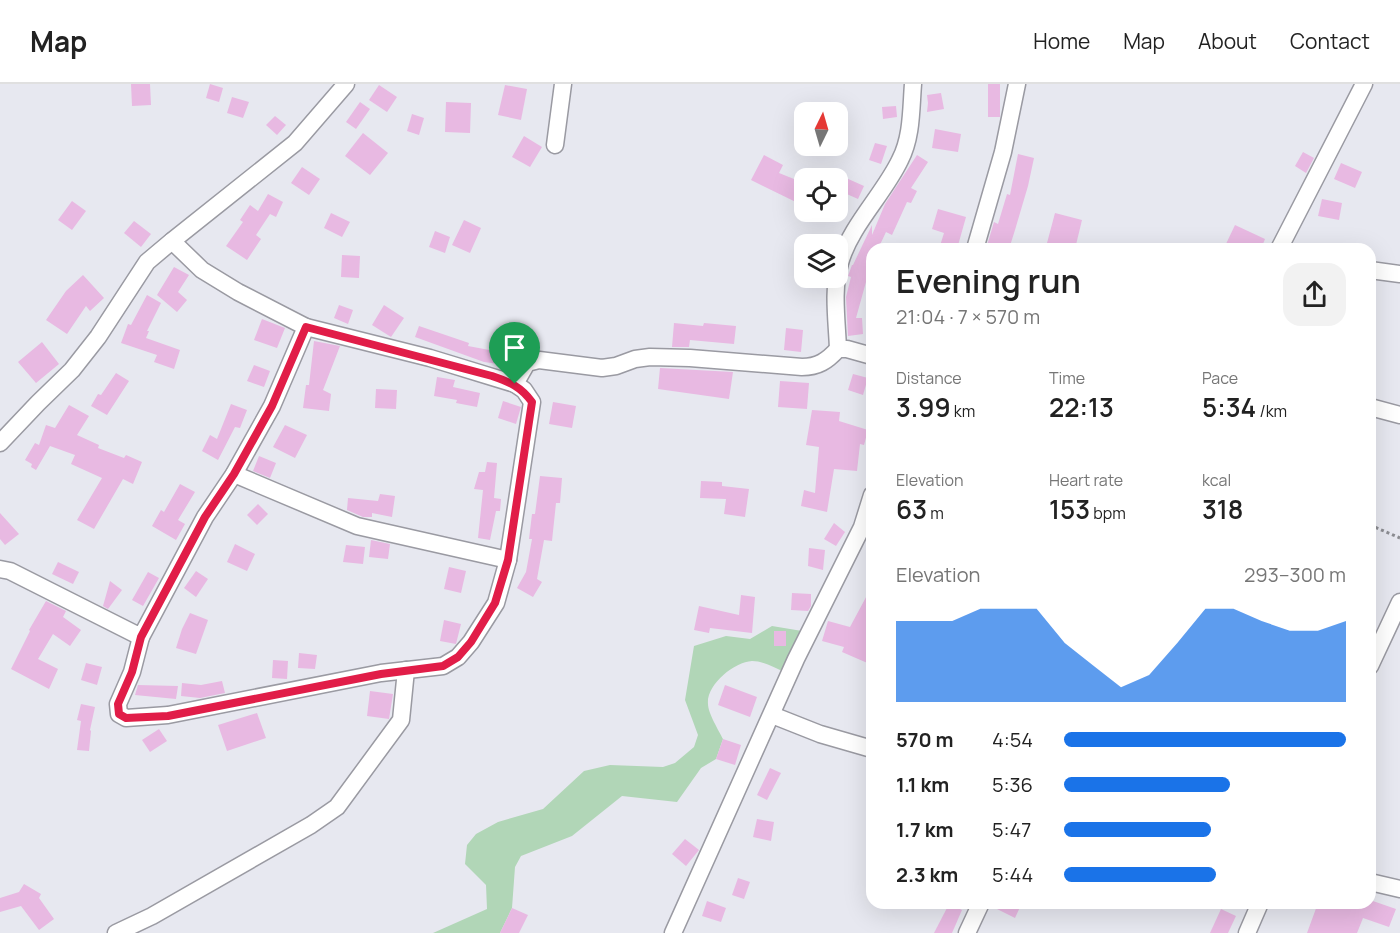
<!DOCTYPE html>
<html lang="en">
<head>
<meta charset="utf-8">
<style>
  :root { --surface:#fff; --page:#f2f2f2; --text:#222; --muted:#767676; --line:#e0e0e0; --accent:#1a73e8 }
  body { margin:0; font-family:Manrope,sans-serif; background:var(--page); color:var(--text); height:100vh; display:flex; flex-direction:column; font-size:22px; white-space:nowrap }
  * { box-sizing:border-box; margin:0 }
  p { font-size:20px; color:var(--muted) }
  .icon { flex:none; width:33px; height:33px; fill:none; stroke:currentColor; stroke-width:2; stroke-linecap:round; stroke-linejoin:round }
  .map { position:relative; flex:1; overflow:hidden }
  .side { position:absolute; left:866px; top:159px; width:510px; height:666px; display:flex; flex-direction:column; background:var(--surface); border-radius:18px; box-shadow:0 6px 24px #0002 }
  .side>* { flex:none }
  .needle { width:39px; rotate:5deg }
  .buttons { position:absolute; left:794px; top:18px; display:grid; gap:12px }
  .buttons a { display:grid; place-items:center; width:54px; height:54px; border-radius:12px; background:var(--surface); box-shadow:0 6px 24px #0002; font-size:30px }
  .pin { position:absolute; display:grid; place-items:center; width:51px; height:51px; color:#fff; margin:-62px -26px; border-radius:50% 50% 50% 0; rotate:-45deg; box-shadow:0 0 6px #0007 }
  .pin .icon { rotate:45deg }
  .round { display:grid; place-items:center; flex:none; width:63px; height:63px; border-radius:18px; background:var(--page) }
  .summary { display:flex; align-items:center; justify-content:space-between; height:102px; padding:0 30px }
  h1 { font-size:33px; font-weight:600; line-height:45px }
  .metrics { display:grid; grid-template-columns:repeat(3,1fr); gap:9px; height:102px; padding:6px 30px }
  .metrics div { display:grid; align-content:center }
  .metrics b { font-size:26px; font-weight:600 }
  .metrics small { font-size:16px; font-weight:400 }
  .metrics p { font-size:16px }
  .chart { height:168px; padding:12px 30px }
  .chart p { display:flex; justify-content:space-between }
  .chart svg { width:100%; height:108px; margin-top:6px; fill:var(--accent); opacity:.7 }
  ul { padding:0 30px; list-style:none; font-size:20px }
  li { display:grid; grid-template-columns:96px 72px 1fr; align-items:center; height:45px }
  li i { height:15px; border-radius:8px; background:var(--accent) }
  header { display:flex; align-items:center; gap:36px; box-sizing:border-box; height:84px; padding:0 30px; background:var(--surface); border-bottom:2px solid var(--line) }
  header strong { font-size:28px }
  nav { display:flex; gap:33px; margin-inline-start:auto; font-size:21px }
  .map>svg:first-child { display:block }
  .green { fill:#b1d6b7 }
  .building { fill:#e8b9e2 }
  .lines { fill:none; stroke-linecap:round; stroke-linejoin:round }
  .street-casing { stroke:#9a9aa2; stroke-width:19 }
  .path { stroke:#8c8d92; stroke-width:3; stroke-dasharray:3 3; stroke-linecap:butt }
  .street { stroke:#fff; stroke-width:16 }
  .route-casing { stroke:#fff; stroke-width:12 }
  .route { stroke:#e11d48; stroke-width:8 }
</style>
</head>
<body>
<header>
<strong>Map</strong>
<nav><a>Home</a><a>Map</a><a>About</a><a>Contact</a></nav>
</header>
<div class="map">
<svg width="1400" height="849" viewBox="0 0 1400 849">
  <rect width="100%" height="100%" fill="#e7e8f0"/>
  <path class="green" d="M772 542 802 547 784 588C775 584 763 577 752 577 734 578 706 601 708 620 708 629 719 647 723 655L716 675 701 684 677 718 622 712 572 752 521 772 515 783 512 824 500 849H433L487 825 486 801 465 780 467 761 476 750 498 738 543 725 584 687 610 681 663 683 675 679 694 663 698 651 685 616 694 562 726 552 750 555Z"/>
  <g class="building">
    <polygon points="131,0 150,0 151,21 132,22"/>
    <polygon points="210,0 223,4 219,18 206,14"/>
    <rect x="988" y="0" width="12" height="33"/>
    <polygon points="379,1 397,13 387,28 369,16"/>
    <polygon points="505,1 527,5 521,36 498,31"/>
    <polygon points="941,9 944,25 927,28 928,19 927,11"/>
    <polygon points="232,13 249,18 243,34 227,29"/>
    <polygon points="360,18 370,25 356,45 346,38"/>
    <polygon points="446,18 471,19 470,49 445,48"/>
    <polygon points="896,22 897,33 883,35 882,23"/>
    <polygon points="412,30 424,34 419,51 407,47"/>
    <polygon points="275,32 286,41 277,51 266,41"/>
    <polygon points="935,45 961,50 958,68 932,64"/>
    <polygon points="363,49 388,69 370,91 345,72"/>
    <polygon points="524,52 542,63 530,83 512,73"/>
    <polygon points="875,59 887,62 881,80 869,76"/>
    <polygon points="1303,68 1314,74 1306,89 1295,82"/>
    <polygon points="1018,70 1034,74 1028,102 1015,146 1009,165 986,165 994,138 998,140 1007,110 1010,111"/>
    <polygon points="764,71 783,81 779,89 804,99 804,122 751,96"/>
    <polygon points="917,71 928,78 911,104 917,107 911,119 907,118 892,151 886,148 878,165 872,165 872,187 867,199 866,198 856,234 862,234 863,250 848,252 846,213 851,193 848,192 852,181 853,181 872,141 872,151 885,120"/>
    <polygon points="1341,79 1362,88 1355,104 1334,95"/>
    <polygon points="302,83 320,95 309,111 291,99"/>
    <polygon points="846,94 864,102 858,115 840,107"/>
    <polygon points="268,110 283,118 276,133 270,130 256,151 261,155 247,176 226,162 243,138 240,136 250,121 258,127"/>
    <polygon points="1322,115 1342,119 1339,136 1318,132"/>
    <polygon points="72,117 86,127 72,146 58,136"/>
    <polygon points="938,125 966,133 957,165 939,165 944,149 932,145"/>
    <polygon points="331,129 350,138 342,153 324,144"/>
    <polygon points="1055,129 1082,136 1075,165 1047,159"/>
    <polygon points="464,136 481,144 470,169 452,161"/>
    <polygon points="134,137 151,150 141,163 124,149"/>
    <polygon points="1235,141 1265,155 1261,165 1232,165 1225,162"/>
    <polygon points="435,147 450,153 445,169 429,163"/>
    <polygon points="342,171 360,172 359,194 341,193"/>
    <polygon points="174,183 189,191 178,208 187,216 177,228 157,211"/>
    <polygon points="83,191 104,214 90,227 86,222 67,250 46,236 66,207"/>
    <polygon points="147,211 161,219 147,247 149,247 146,254 180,266 174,285 154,278 157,271 121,259 128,240 131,241"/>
    <polygon points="339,221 353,226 348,240 334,234"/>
    <polygon points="384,221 404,234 391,253 372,241"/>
    <polygon points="262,235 285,244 277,264 254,256"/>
    <polygon points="674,239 703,242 704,239 736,242 734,260 690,256 689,263 672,263"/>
    <polygon points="419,242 469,259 468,262 500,268 498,280 484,278 415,253"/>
    <polygon points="786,244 803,246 801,268 784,266"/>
    <polygon points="314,257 340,262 323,306 331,310 329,327 303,324 306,301 309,301"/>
    <polygon points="42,258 59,280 36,299 18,278"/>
    <polygon points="254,281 270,287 264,303 247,297"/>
    <polygon points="660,284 733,288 729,315 658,305"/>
    <polygon points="116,289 129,297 107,331 91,322 98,310 101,311"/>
    <polygon points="853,290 868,294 863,311 848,306"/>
    <polygon points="437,293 455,296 453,303 480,309 477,323 456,319 457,316 434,312"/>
    <polygon points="780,297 809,299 807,325 778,323"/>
    <polygon points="376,305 397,306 396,325 375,324"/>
    <polygon points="503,317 521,323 516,340 498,334"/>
    <polygon points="553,318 576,322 572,344 549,340"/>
    <polygon points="231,320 247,326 240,344 235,343 218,376 202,367 210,351 217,355"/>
    <polygon points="69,321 89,332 77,351 99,361 98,364 124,374 126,371 142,378 133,400 123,395 94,445 77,436 102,394 71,380 75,371 50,362 36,386 31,383 32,380 25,376 35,359 39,361 46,341 55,344"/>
    <polygon points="812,326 840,328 839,337 868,346 864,361 860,360 857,387 834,385 827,428 801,422 804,406 815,409 819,363 806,361"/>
    <polygon points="285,341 307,351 295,374 273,363"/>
    <polygon points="259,372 276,379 270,394 253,387"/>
    <polygon points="487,378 497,379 494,414 501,415 500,427 496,427 490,456 478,454 483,406 474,405 479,388 485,388"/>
    <polygon points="540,392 562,394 560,419 556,419 552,457 544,456 537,495 542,498 533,513 517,504 526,488 532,455 529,455 532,430 535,430"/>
    <polygon points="701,397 722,398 722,402 749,405 745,433 724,430 726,415 700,414"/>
    <polygon points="180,400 195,408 178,436 185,440 176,456 152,442 161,426 164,428"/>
    <polygon points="380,410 395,412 392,433 372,429 372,433 363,433 347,426 348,414 378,417"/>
    <polygon points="258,420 268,430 257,441 247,431"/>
    <polygon points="0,429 19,450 5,461 0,455"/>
    <polygon points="834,439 845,448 836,462 824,455"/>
    <polygon points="371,456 390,460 388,475 369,473"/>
    <polygon points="235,460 255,470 247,487 227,478"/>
    <polygon points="346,461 365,463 363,480 343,478"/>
    <polygon points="809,464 825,466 823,486 808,482"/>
    <polygon points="58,478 79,488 73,500 52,490"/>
    <polygon points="449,483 466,487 461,509 444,505"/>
    <polygon points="196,487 208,495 196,513 184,504"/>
    <polygon points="148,488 159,494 143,522 132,516"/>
    <polygon points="110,497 122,506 108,525 103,522"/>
    <polygon points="872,502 872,581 842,568 844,563 822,557 828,537 850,543"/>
    <polygon points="792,509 811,510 811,522 808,527 791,526"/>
    <polygon points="741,511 755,513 752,549 710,544 709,549 694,546 699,522 739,531"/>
    <polygon points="46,517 66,527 63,533 81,546 70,562 53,550 38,575 58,585 49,605 11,585 30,547 29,546"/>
    <polygon points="190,529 208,536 196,570 176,564 182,545"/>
    <polygon points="444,536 461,540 456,560 440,557"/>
    <rect x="774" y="547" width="12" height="15"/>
    <polygon points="299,569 317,571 315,585 298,584"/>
    <polygon points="273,576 288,577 287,595 272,594"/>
    <polygon points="86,579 102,583 97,601 81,596"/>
    <polygon points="222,597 225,609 200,614 181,612 182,599 201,601"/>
    <polygon points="138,601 178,602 176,615 135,611"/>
    <polygon points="725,601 757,613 750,633 718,621"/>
    <polygon points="370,607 393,610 389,635 367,632"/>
    <polygon points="81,620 95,623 90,646 91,647 89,667 77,666 81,637 77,636"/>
    <polygon points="257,629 266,654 227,667 218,641"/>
    <polygon points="159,645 167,657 150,668 142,656"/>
    <polygon points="723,655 741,661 735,681 716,675"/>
    <polygon points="770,684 781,689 767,716 757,711"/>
    <polygon points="757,735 774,738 771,757 753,753"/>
    <polygon points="685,755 699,766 686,782 672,770"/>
    <polygon points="738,794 750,798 744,815 732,811"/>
    <polygon points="24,800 41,810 39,814 54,835 39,846 21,822 0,828 0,814 19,808"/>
    <polygon points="1370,816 1396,825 1389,843 1363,834 1357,849 1307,849 1318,819 1370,819"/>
    <polygon points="707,817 726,824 721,838 702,832"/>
    <polygon points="991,819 1022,819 1015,834 991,822"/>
    <polygon points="949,820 962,826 952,849 934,849"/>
    <polygon points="512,824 528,831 519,849 500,849"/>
    <polygon points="1221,825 1236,832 1228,849 1210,849"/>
  </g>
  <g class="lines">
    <defs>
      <g id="street">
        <polyline points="555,61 563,0"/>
        <polyline points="975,165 1003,68 1017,0"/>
        <polyline points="1279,165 1364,0"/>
        <polyline points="1370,186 1400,190"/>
        <path d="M306 243 430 274 515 300 527 279 539 276 602 284 616 282 635 275 650 273 690 274 802 283C818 283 827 277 838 265H847L872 272"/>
        <path d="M838 265C837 237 832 206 840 179 850 142 884 110 900 76 912 53 911 25 913 0"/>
        <polyline points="1370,323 1400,331"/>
        <polyline points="0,359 38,319 72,286 98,253 147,178 172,157 295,59 346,0"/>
        <polyline points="234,390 357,442 508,476"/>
        <polyline points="0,485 10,487 141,553 205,433 234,390 272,322 306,243 238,208 202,186 172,157"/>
        <polyline points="141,553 132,588 118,620 119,630 126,634 168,631 381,589 443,582 458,573 471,558 496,519 508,476 532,318 524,306 515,300"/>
        <polyline points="1370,582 1400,518"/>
        <polyline points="772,631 820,650 872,665"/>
        <polyline points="1370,798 1400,805"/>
        <polyline points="116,849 152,832 311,741 337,723 401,636 406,586"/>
        <polyline points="673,849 796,575 862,443 872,411"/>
        <polyline points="967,849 981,819"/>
        <polyline points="1247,849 1260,819"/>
      </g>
    </defs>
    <use href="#street" class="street-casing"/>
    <polyline class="path" points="1370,441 1400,454"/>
    <use href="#street" class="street"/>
  </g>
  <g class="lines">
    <defs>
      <path id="route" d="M306 243 492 292C510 298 521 303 532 318L508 476 495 519 471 558 458 573 443 582 381 590 168 632 126 634 119 630 118 620 132 588 141 553 205 433 234 390 272 322Z"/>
    </defs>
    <use href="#route" class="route-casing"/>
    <use href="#route" class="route"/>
  </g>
</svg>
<div class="buttons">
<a><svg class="needle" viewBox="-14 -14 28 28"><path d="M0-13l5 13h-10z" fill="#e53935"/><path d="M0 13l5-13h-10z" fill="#767676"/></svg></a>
<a><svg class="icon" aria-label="locate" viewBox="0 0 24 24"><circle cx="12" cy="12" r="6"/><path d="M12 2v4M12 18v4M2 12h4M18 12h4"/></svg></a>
<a><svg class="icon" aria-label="layers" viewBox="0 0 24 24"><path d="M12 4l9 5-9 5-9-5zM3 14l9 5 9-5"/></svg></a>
</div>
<div class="pin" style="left:515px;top:300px;background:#1e9e55"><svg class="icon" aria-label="arrive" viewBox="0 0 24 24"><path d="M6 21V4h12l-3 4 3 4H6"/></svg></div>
<section class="side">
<div class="summary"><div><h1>Evening run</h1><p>21:04 · 7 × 570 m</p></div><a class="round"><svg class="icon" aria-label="share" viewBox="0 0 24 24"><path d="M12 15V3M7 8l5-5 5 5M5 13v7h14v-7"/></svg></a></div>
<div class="metrics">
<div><p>Distance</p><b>3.99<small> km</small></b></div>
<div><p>Time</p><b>22:13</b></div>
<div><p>Pace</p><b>5:34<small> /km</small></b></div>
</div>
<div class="metrics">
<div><p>Elevation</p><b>63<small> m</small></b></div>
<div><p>Heart rate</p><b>153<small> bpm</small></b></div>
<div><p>kcal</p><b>318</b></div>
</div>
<div class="chart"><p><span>Elevation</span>293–300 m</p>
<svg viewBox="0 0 160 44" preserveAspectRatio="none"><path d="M0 44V11L10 11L20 11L30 6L40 6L50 6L60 20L70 29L80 38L90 33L100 20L110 6L120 6L130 11L140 15L150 15L160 11V44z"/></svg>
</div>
<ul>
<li><b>570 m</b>4:54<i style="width:100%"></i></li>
<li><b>1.1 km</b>5:36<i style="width:59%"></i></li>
<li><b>1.7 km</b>5:47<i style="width:52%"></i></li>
<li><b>2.3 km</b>5:44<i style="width:54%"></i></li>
</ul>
</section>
</div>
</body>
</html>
